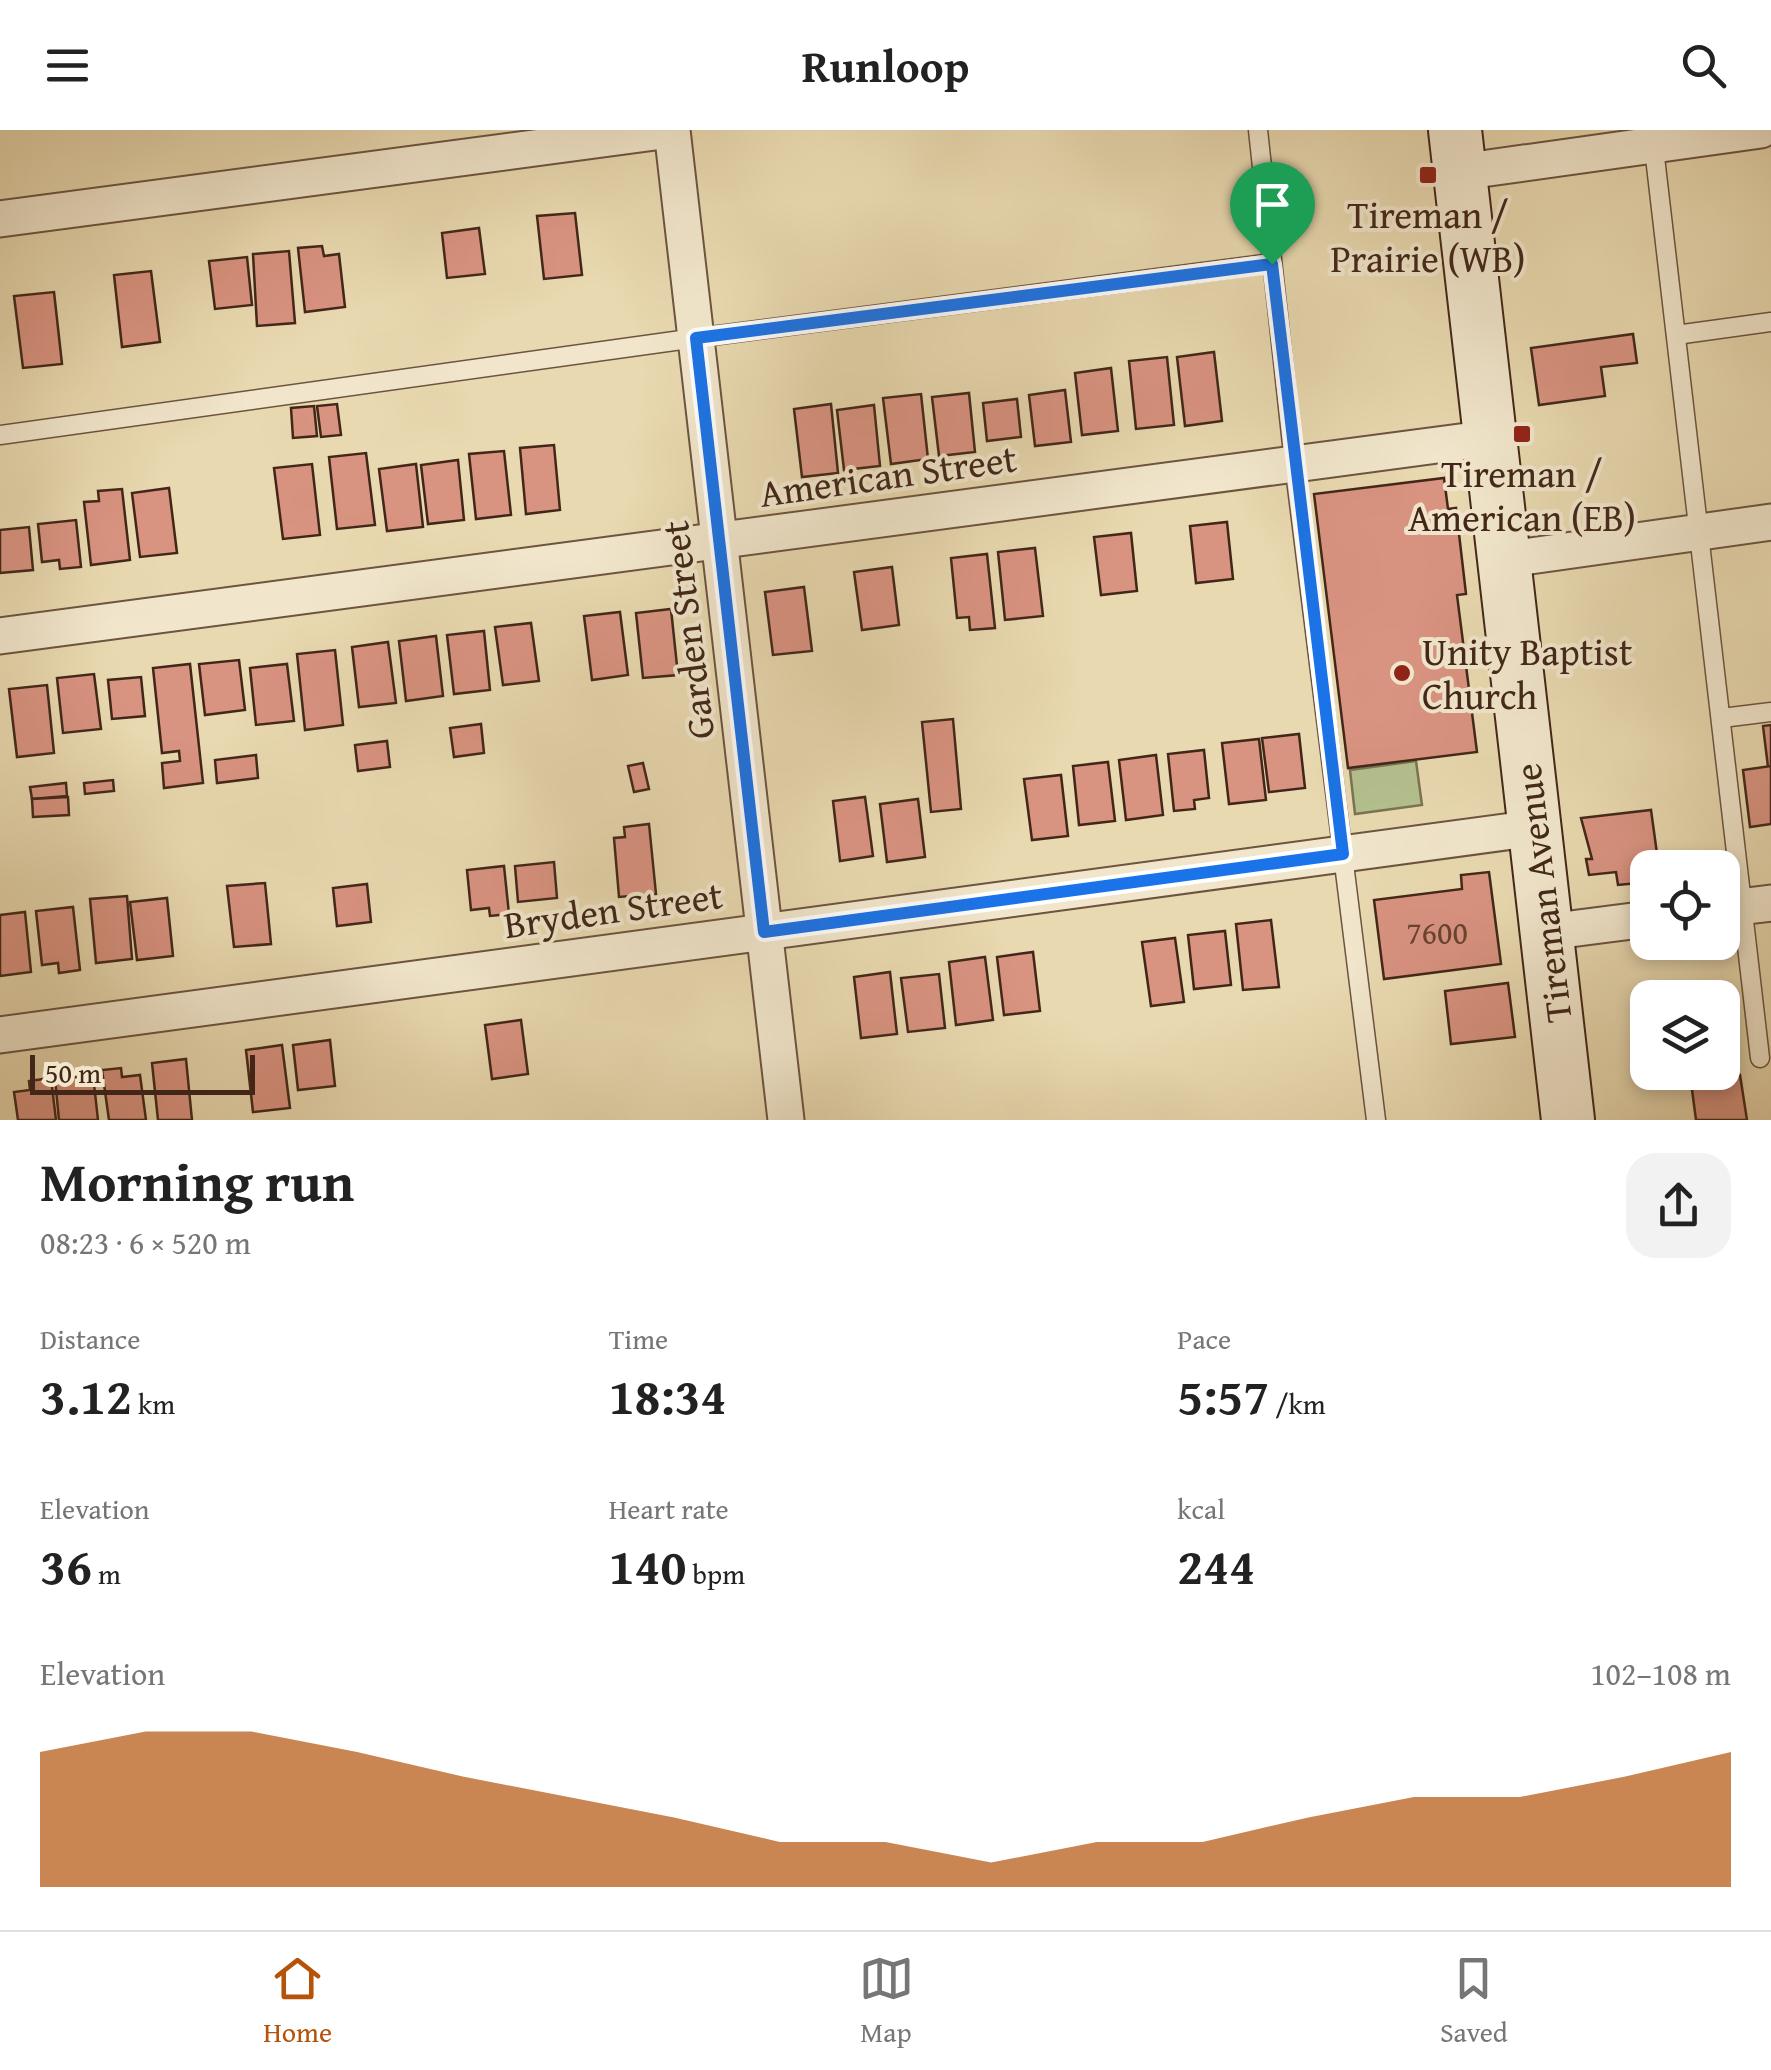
<!DOCTYPE html>
<html lang="en">
<head>
<meta charset="utf-8">
<style>
  :root { --surface:#fff; --page:#f2f2f2; --text:#222; --muted:#767676; --line:#e0e0e0; --accent:#b45309 }
  body { margin:0; font-family:"Gentium Book Plus",serif; background:var(--page); color:var(--text); height:100vh; display:flex; flex-direction:column; font-size:38px; white-space:nowrap }
  * { box-sizing:border-box; margin:0 }
  p { font-size:32px; color:var(--muted) }
  .icon { flex:none; width:55px; height:55px; fill:none; stroke:currentColor; stroke-width:2; stroke-linecap:round; stroke-linejoin:round }
  .map { position:relative; height:990px; overflow:hidden }
  .panel { display:flex; flex-direction:column; background:var(--surface); flex:1 }
  .panel>* { flex:none }
  .buttons { position:absolute; left:1630px; top:720px; display:grid; gap:20px }
  .buttons a { display:grid; place-items:center; width:110px; height:110px; border-radius:20px; background:var(--surface); box-shadow:0 5px 15px #0003; font-size:50px }
  .scale { position:absolute; left:30px; bottom:25px; width:225px; box-sizing:border-box; padding-left:10px; border:5px solid #422719; border-top:0; font-size:28px; line-height:35px; white-space:nowrap; color:#422719; -webkit-text-stroke:8px #f1e6cc; paint-order:stroke }
  .pin { position:absolute; display:grid; place-items:center; width:85px; height:85px; color:#fff; margin:-102px -42px; border-radius:50% 50% 50% 0; rotate:-45deg; box-shadow:0 0 10px #0007 }
  .pin .icon { rotate:45deg }
  .round { display:grid; place-items:center; flex:none; width:105px; height:105px; border-radius:30px; background:var(--page) }
  .head { display:flex; align-items:center; justify-content:space-between; height:170px; padding:0 40px }
  h1 { font-size:55px; font-weight:600; line-height:75px }
  .metrics { display:grid; grid-template-columns:repeat(3,1fr); gap:15px; height:170px; padding:10px 40px }
  .metrics div { display:grid; align-content:center }
  .metrics b { font-size:50px; font-weight:600 }
  .metrics small { font-size:28px; font-weight:400 }
  .metrics p { font-size:28px }
  .chart { height:280px; padding:20px 40px }
  .chart p { display:flex; justify-content:space-between }
  .chart svg { width:100%; height:180px; margin-top:10px; fill:var(--accent); opacity:.7 }
  header { display:flex; justify-content:space-between; align-items:center; height:130px; padding:0 40px; background:var(--surface); font-size:45px; font-weight:600 }
  .tabs { display:flex; justify-content:space-around; align-items:center; height:140px; border-top:2px solid var(--line); background:var(--surface); font-size:28px; color:var(--muted) }
  .tabs a { display:grid; justify-items:center; gap:5px }
  .tabs .on { color:var(--accent) }
  .map>svg:first-child { display:block }
  .green { fill:#b3c08e; stroke:#7a7454; stroke-width:2.5 }
  .building { fill:#d99381; stroke:#422719; stroke-width:2.5 }
  .lines { fill:none; stroke-linecap:round; stroke-linejoin:round }
  .lane-casing { stroke:#6c543f; stroke-width:21 }
  .street-casing { stroke:#6c543f; stroke-width:39 }
  .secondary-casing { stroke:#422719; stroke-width:56 }
  .lane { stroke:#f1e6cc; stroke-width:18 }
  .street { stroke:#f1e6cc; stroke-width:35 }
  .secondary { stroke:#f1e6cc; stroke-width:52 }
  .route-casing { stroke:#fff; stroke-width:20 }
  .route { stroke:#1a73e8; stroke-width:12 }
  .poi-dot { fill:#8f2418; stroke:#f1e6cc; stroke-width:4 }
  .labels { text-anchor:middle; dominant-baseline:central; stroke-width:8; stroke-linejoin:round; paint-order:stroke }
  .number-label { font-size:32px; fill:#684233 }
  .poi-label { font-size:38px; fill:#422719; stroke:#f1e6cc }
  .street-label { font-size:38px; fill:#422719; stroke:#f1e6cc }
</style>
</head>
<body>
<header><svg class="icon" aria-label="menu" viewBox="0 0 24 24"><path d="M4 6h16M4 12h16M4 18h16"/></svg>Runloop<svg class="icon" aria-label="search" viewBox="0 0 24 24"><circle cx="10" cy="10" r="6"/><path d="M15 15l6 6"/></svg></header>
<div class="map">
<svg width="1771" height="990" viewBox="0 0 1771 990">
  <rect width="100%" height="100%" fill="#e9d9b0"/>
  <filter id="stains"><feTurbulence type="fractalNoise" baseFrequency=".002" numOctaves="4"/><feColorMatrix values="0 0 0 0 .2 0 0 0 0 .09 0 0 0 0 .02 0 0 0 .5 -.17"/></filter>
  <radialGradient id="worn" r=".72"><stop offset=".6" stop-color="#630" stop-opacity="0"/><stop offset="1" stop-color="#630" stop-opacity=".3"/></radialGradient>
  <polygon class="green" points="1416,631 1422,675 1355,684 1350,640"/>
  <g class="building">
    <polygon points="575,83 582,145 544,149 537,86"/>
    <polygon points="479,98 485,144 447,148 442,103"/>
    <polygon points="322,116 324,126 339,124 345,177 305,182 298,118"/>
    <polygon points="289,121 295,193 257,196 253,124"/>
    <polygon points="247,127 252,175 215,179 209,131"/>
    <polygon points="151,141 160,212 122,217 114,145"/>
    <polygon points="54,162 62,234 23,238 14,166"/>
    <polygon points="1633,204 1637,233 1601,237 1605,266 1539,275 1531,218"/>
    <polygon points="1214,222 1222,291 1185,296 1177,227"/>
    <polygon points="1167,227 1174,295 1136,299 1129,231"/>
    <polygon points="1111,238 1118,301 1082,305 1075,243"/>
    <polygon points="1065,260 1071,312 1035,316 1029,265"/>
    <polygon points="969,263 975,322 939,326 932,267"/>
    <polygon points="921,264 928,329 891,334 883,268"/>
    <polygon points="1017,269 1021,307 987,311 983,273"/>
    <polygon points="337,274 341,305 321,307 317,276"/>
    <polygon points="831,274 838,343 802,347 794,279"/>
    <polygon points="874,275 880,336 844,340 837,280"/>
    <polygon points="314,276 317,306 293,308 291,278"/>
    <polygon points="554,315 560,380 526,384 520,318"/>
    <polygon points="504,321 511,385 476,389 469,324"/>
    <polygon points="366,323 375,395 337,399 329,327"/>
    <polygon points="458,330 464,390 428,394 421,335"/>
    <polygon points="312,334 320,405 283,409 274,338"/>
    <polygon points="416,334 423,397 387,401 379,339"/>
    <polygon points="1444,348 1448,379 1456,378 1466,464 1457,465 1477,622 1348,638 1314,364"/>
    <polygon points="169,358 177,423 140,427 132,363"/>
    <polygon points="122,359 130,430 91,435 84,372 99,371 98,361"/>
    <polygon points="76,390 81,437 60,439 59,430 42,432 38,394"/>
    <polygon points="1227,392 1233,449 1196,453 1190,396"/>
    <polygon points="29,397 33,440 0,443 0,400"/>
    <polygon points="1131,403 1137,461 1101,465 1094,407"/>
    <polygon points="1035,418 1043,486 1005,490 998,422"/>
    <polygon points="987,424 995,498 970,500 969,487 957,488 951,428"/>
    <polygon points="892,437 899,495 862,500 854,442"/>
    <polygon points="804,457 812,521 773,525 765,462"/>
    <polygon points="671,479 678,545 643,548 636,483"/>
    <polygon points="620,482 628,545 592,550 584,486"/>
    <polygon points="531,493 539,551 503,555 495,497"/>
    <polygon points="484,501 490,560 454,564 447,505"/>
    <polygon points="436,506 443,566 406,571 399,511"/>
    <polygon points="388,512 396,573 359,577 352,517"/>
    <polygon points="335,520 343,595 305,600 297,524"/>
    <polygon points="239,530 245,580 205,585 199,534"/>
    <polygon points="190,534 203,653 164,658 162,633 180,631 179,621 162,623 153,538"/>
    <polygon points="287,534 294,591 256,595 250,538"/>
    <polygon points="94,544 101,599 63,603 57,548"/>
    <polygon points="141,547 145,586 112,589 108,550"/>
    <polygon points="47,555 54,623 17,627 9,559"/>
    <polygon points="953,589 961,679 931,682 922,592"/>
    <polygon points="481,594 484,623 454,627 450,598"/>
    <polygon points="1771,595 1771,636 1768,637 1763,596"/>
    <polygon points="1299,604 1305,658 1269,662 1262,608"/>
    <polygon points="1259,609 1266,670 1229,674 1222,613"/>
    <polygon points="387,611 390,637 358,641 355,615"/>
    <polygon points="1204,620 1209,668 1194,670 1195,679 1174,681 1168,624"/>
    <polygon points="256,625 258,648 217,653 215,630"/>
    <polygon points="1156,625 1163,685 1126,690 1119,630"/>
    <polygon points="1108,632 1115,691 1079,695 1073,636"/>
    <polygon points="643,633 649,659 634,662 628,636"/>
    <polygon points="1771,636 1771,694 1750,697 1743,640"/>
    <polygon points="1061,645 1068,706 1032,710 1024,649"/>
    <polygon points="113,650 114,661 85,664 84,653"/>
    <polygon points="66,653 67,666 32,669 30,657"/>
    <polygon points="68,667 69,685 33,687 32,669"/>
    <polygon points="865,667 873,726 840,731 833,671"/>
    <polygon points="918,669 925,727 887,732 880,674"/>
    <polygon points="1651,680 1659,738 1648,738 1648,752 1618,755 1616,742 1589,745 1586,729 1592,729 1581,688"/>
    <polygon points="649,694 656,764 619,767 614,708 625,707 624,697"/>
    <polygon points="554,732 557,768 518,772 515,736"/>
    <polygon points="504,736 509,784 490,786 489,778 471,780 467,740"/>
    <polygon points="1489,742 1501,834 1384,849 1374,770 1462,759 1461,745"/>
    <polygon points="265,753 271,814 234,817 227,756"/>
    <polygon points="367,754 371,792 337,796 333,758"/>
    <polygon points="127,766 132,829 96,833 90,769"/>
    <polygon points="167,768 173,826 137,830 130,772"/>
    <polygon points="73,777 80,840 59,843 58,833 42,835 36,781"/>
    <polygon points="25,782 31,842 0,846 0,785"/>
    <polygon points="1271,790 1279,857 1243,860 1236,794"/>
    <polygon points="1225,801 1231,855 1194,859 1188,805"/>
    <polygon points="1175,808 1184,872 1151,876 1142,812"/>
    <polygon points="1033,822 1040,881 1004,885 997,827"/>
    <polygon points="985,827 993,890 956,895 949,832"/>
    <polygon points="890,842 897,904 861,908 854,847"/>
    <polygon points="939,844 945,898 908,902 901,848"/>
    <polygon points="1508,853 1515,907 1451,914 1445,861"/>
    <polygon points="521,890 528,944 492,949 485,895"/>
    <polygon points="330,910 335,956 298,960 293,915"/>
    <polygon points="282,915 290,978 253,982 246,920"/>
    <polygon points="186,929 192,990 158,990 152,933"/>
    <polygon points="121,938 122,947 140,945 146,990 109,990 102,940"/>
    <polygon points="93,945 98,990 59,990 55,949"/>
    <polygon points="1740,945 1747,990 1696,990 1691,952"/>
    <polygon points="51,948 56,990 18,990 14,962 30,960 29,951"/>
  </g>
  <g class="lines">
    <defs>
      <g id="lane">
        <polyline points="1258,0 1294,333 1376,990"/>
        <polyline points="1653,10 1760,928"/>
        <polyline points="1676,205 1771,192"/>
        <polyline points="0,305 696,208 1272,133"/>
        <polyline points="1722,588 1771,582"/>
      </g>
      <g id="street">
        <polyline points="672,0 786,990"/>
        <polyline points="1460,42 1761,0"/>
        <polyline points="0,89 670,0"/>
        <polyline points="1502,430 1771,392"/>
        <polyline points="0,506 1490,308"/>
        <polyline points="1722,779 1771,773"/>
        <polyline points="1547,802 1648,789"/>
        <polyline points="0,905 1535,698"/>
      </g>
      <polyline id="secondary" points="1455,0 1568,990"/>
    </defs>
    <use href="#lane" class="lane-casing"/>
    <use href="#street" class="street-casing"/>
    <use href="#secondary" class="secondary-casing"/>
    <use href="#lane" class="lane"/>
    <use href="#street" class="street"/>
    <use href="#secondary" class="secondary"/>
  </g>
  <g class="lines">
    <defs>
      <polygon id="route" points="1272,134 1343,724 764,802 696,208"/>
    </defs>
    <use href="#route" class="route-casing"/>
    <use href="#route" class="route"/>
  </g>
  <g class="poi-dot">
    <rect x="1418" y="35" width="20" height="20" rx="5"/>
    <rect x="1512" y="294" width="20" height="20" rx="5"/>
    <circle cx="1402" cy="543" r="10"/>
  </g>
  <g class="labels">
    <g class="number-label">
      <text x="1437" y="802">7600</text>
    </g>
    <g class="poi-label">
      <text x="1428" y="84">Tireman /<tspan x="1428" dy="44">Prairie (WB)</tspan></text>
      <text x="1522" y="343">Tireman /<tspan x="1522" dy="44">American (EB)</tspan></text>
      <text x="1422" y="521" text-anchor="start">Unity Baptist<tspan x="1422" dy="44">Church</tspan></text>
    </g>
    <g class="street-label">
      <text transform="translate(888 345) rotate(-8)">American Street</text>
      <text transform="translate(687 500) rotate(-97)">Garden Street</text>
      <text transform="translate(1542 763) rotate(-97)">Tireman Avenue</text>
      <text transform="translate(613 779) rotate(-8)">Bryden Street</text>
    </g>
  </g>
  <rect width="100%" height="100%" filter="url(#stains)"/>
  <rect width="100%" height="100%" fill="url(#worn)"/>
</svg>
<div class="buttons">
<a><svg class="icon" aria-label="locate" viewBox="0 0 24 24"><circle cx="12" cy="12" r="6"/><path d="M12 2v4M12 18v4M2 12h4M18 12h4"/></svg></a>
<a><svg class="icon" aria-label="layers" viewBox="0 0 24 24"><path d="M12 4l9 5-9 5-9-5zM3 14l9 5 9-5"/></svg></a>
</div>
<div class="scale">50 m</div>
<div class="pin" style="left:1272px;top:134px;background:#1e9e55"><svg class="icon" aria-label="arrive" viewBox="0 0 24 24"><path d="M6 21V4h12l-3 4 3 4H6"/></svg></div>
</div>
<section class="panel">
<div class="head"><div><h1>Morning run</h1><p>08:23 · 6 × 520 m</p></div><a class="round"><svg class="icon" aria-label="share" viewBox="0 0 24 24"><path d="M12 15V3M7 8l5-5 5 5M5 13v7h14v-7"/></svg></a></div>
<div class="metrics">
<div><p>Distance</p><b>3.12<small> km</small></b></div>
<div><p>Time</p><b>18:34</b></div>
<div><p>Pace</p><b>5:57<small> /km</small></b></div>
</div>
<div class="metrics">
<div><p>Elevation</p><b>36<small> m</small></b></div>
<div><p>Heart rate</p><b>140<small> bpm</small></b></div>
<div><p>kcal</p><b>244</b></div>
</div>
<div class="chart"><p><span>Elevation</span>102–108 m</p>
<svg viewBox="0 0 160 44" preserveAspectRatio="none"><path d="M0 44V11L10 6L20 6L30 11L40 17L50 22L60 27L70 33L80 33L90 38L100 33L110 33L120 27L130 22L140 22L150 17L160 11V44z"/></svg>
</div>
</section>
<nav class="tabs">
<a class="on"><svg class="icon" aria-label="home" viewBox="0 0 24 24"><path d="M3 11l9-7 9 7M6 9v11h12V9"/></svg>Home</a>
<a><svg class="icon" aria-label="map" viewBox="0 0 24 24"><path d="M3 6l6-2 6 2 6-2v14l-6 2-6-2-6 2zM9 4v14M15 6v14"/></svg>Map</a>
<a><svg class="icon" aria-label="saved" viewBox="0 0 24 24"><path d="M7 4h10v16l-5-4-5 4z"/></svg>Saved</a>
</nav>
</body>
</html>
